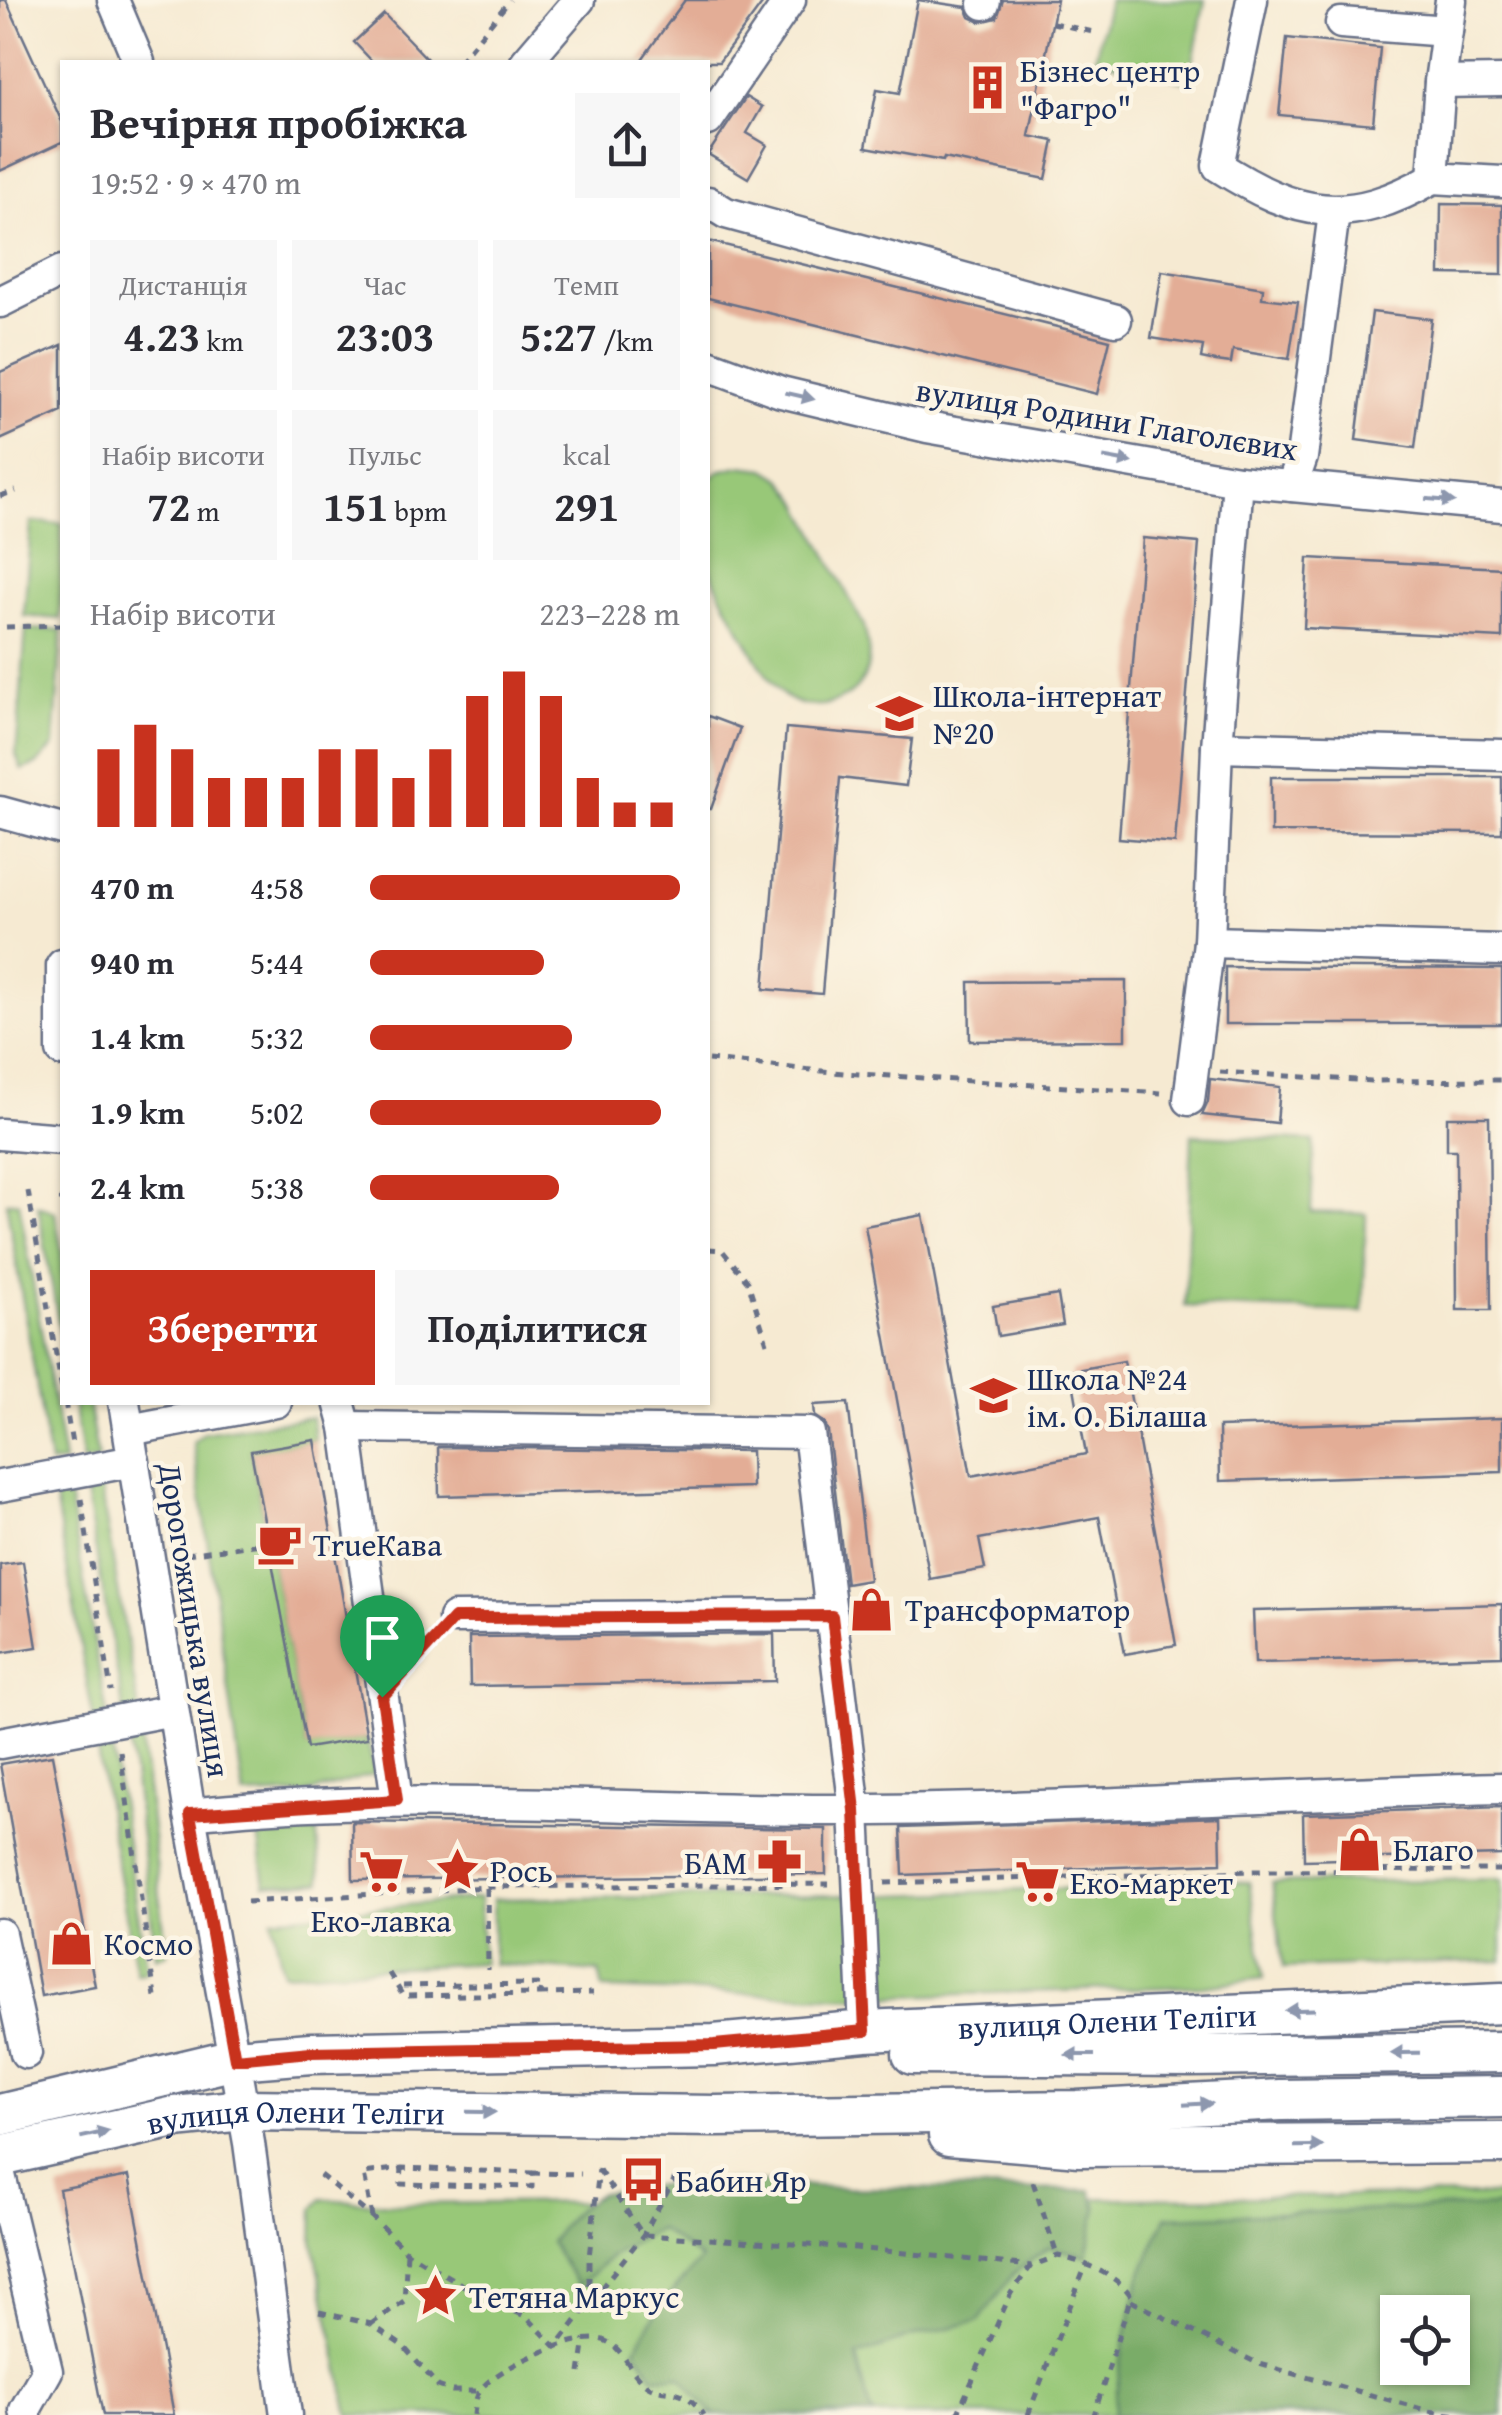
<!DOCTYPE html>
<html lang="uk">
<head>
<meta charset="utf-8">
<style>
  :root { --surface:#fff; --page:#f7f7f7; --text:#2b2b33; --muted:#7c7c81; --accent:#c8321e }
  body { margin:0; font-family:"Gentium Book Plus",serif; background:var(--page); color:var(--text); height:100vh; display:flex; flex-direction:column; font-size:38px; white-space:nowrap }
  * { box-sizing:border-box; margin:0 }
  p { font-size:32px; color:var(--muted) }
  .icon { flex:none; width:55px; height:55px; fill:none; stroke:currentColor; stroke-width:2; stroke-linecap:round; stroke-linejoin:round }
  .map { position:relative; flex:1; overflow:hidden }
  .panel { position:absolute; left:60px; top:60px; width:650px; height:1345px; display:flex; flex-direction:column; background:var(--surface); border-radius:0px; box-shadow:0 2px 8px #0004 }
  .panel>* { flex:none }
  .fabs { position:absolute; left:1380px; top:2295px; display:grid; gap:20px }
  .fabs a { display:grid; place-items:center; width:90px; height:90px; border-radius:0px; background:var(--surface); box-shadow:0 2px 8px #0004; font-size:50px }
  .pin { position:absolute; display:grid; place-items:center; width:85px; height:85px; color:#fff; margin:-102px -42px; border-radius:50% 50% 50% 0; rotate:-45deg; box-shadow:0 0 10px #0007 }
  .pin .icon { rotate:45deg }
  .round { display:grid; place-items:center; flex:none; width:105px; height:105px; border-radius:0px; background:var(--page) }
  .overview { display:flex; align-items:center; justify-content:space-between; height:170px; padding:0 30px }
  h1 { font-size:45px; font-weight:600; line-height:75px }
  .figures { display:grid; grid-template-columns:repeat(3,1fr); gap:15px; height:170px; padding:10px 30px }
  .figures div { display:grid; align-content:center; border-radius:0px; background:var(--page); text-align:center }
  .figures b { font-size:42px; font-weight:600 }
  .figures small { font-size:28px; font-weight:400 }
  .figures p { font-size:28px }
  .chart { height:280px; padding:20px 30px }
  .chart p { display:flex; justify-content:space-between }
  .chart svg { width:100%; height:180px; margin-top:10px; stroke:var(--accent); stroke-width:6 }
  .primary-button { display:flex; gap:20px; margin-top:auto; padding:20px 30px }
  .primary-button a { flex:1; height:115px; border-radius:0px; background:var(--accent); color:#fff; font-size:40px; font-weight:600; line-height:115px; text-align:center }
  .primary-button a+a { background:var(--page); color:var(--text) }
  ul { padding:0 30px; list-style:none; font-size:32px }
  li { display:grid; grid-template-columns:160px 120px 1fr; align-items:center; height:75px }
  li i { height:25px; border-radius:12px; background:var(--accent) }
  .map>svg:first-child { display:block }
  .green { fill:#98c878; stroke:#5a7c6b; stroke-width:2.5; fill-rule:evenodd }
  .forest { fill:#7aac68; stroke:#4a6e63; stroke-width:2.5; fill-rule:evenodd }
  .building { fill:#e3ad96 }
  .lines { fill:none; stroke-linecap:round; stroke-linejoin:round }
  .minor-casing { stroke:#687087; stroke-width:35 }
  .major-casing { stroke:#687087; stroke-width:45 }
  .path { stroke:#687087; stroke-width:5; stroke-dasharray:8 8; stroke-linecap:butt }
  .minor { stroke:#fff; stroke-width:30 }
  .major { stroke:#fff; stroke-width:40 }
  .oneway { fill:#8d97ae }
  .route-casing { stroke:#fff; stroke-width:20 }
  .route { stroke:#c8321e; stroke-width:12 }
  .labels { text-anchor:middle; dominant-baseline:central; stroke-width:9; stroke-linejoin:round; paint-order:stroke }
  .poi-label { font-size:32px; fill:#1b2f5e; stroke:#fcf5e5; text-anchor:start }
  .street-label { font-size:32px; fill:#1b2f5e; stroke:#fcf5e5 }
</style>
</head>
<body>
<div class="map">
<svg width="1502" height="2415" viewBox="0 0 1502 2415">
  <rect width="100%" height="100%" fill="#fcf5e5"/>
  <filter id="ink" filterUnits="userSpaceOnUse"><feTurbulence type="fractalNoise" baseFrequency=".01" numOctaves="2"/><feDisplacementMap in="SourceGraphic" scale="20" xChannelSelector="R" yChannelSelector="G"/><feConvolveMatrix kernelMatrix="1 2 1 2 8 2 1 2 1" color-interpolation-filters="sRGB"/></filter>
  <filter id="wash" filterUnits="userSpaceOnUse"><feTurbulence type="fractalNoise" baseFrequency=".0048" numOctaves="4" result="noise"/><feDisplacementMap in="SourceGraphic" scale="40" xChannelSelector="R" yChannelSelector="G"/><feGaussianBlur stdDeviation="2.25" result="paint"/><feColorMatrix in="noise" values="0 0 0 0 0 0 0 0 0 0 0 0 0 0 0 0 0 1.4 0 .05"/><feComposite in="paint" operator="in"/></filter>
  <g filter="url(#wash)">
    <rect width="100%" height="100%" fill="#f6ead2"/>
    <g class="green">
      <polygon points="1109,0 1205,0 1189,82 1095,59"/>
      <path d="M739 466 765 469 783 480 798 500 864 626C867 639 870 652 868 665 861 703 810 718 782 694 767 682 715 587 709 566 702 546 707 504 708 481L719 471Z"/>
      <polygon points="31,522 62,524 60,619 24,616"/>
      <polygon points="26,629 62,630 54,746 37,764 22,770 16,755"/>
      <polygon points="1192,1135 1314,1141 1311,1212 1366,1214 1363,1312 1185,1306"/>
      <polygon points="6,1202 19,1202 64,1462 50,1464"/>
      <polygon points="38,1206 55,1212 62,1253 62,1344"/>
      <polygon points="73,1403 88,1403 98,1459 83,1462"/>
      <polygon points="312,1417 315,1440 251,1452 307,1747 367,1738 375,1774 306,1794 244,1796 193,1442 204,1433"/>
      <polygon points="98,1474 141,1722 126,1724 83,1477"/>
      <polygon points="66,1479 109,1727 95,1729 52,1481"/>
      <polygon points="141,1737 167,1954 156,1957 129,1740"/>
      <polygon points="111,1742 147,1972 136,1973 96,1745"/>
      <polygon points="316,1823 321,1882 265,1885 257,1828"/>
      <polygon points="1502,1879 1502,1961 1283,1968 1272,1883"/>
      <polygon points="1249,1882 1264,1978 1204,1986 873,1997 869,1896"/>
      <polygon points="852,1895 858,1997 603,1989 599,1972 493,1964 493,1899"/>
      <polygon points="479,1898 483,1963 283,1973 272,1918"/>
      <path d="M1502 2195V2415H349L313 2241 314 2208 322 2199 395 2204ZM1398 2312H1452V2368H1398Z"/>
    </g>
    <g class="forest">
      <polygon points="700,2179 845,2188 1091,2190 1097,2208 1087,2256 1049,2247 1014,2273 979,2321 910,2337 857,2356 869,2407 874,2415 714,2415 680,2376 654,2377 635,2349 658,2309 701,2259 659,2229 615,2253 578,2286 550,2242 573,2212 601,2193"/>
      <path d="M1502 2206V2415H1113L1123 2348 1140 2277 1166 2217ZM1398 2312H1452V2368H1398Z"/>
    </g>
    <g id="blocks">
      <g class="building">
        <polygon points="0,0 6,0 62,122 62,142 0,171"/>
        <polygon points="685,0 765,0 719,62 640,62"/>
        <polygon points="918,0 966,7 970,17 980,22 997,18 1003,0 1057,0 1029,136 1054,141 1046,179 944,158 943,161 866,147 877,89 900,93"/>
        <polygon points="384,14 430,62 373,62 354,42"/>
        <polygon points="1287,38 1380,48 1373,124 1279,115"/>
        <polygon points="746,97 762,107 747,133 767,145 748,178 708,154"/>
        <polygon points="1441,204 1502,205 1502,275 1440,274"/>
        <polygon points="708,241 1110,340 1097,394 708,298"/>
        <polygon points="1162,271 1263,288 1262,298 1298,302 1289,359 1233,350 1231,363 1216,361 1201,358 1203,346 1151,338"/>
        <polygon points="1372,312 1431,319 1415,448 1356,440"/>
        <polygon points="62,345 62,412 0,440 0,372"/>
        <polygon points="1143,538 1199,543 1175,843 1119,838"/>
        <polygon points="1308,558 1502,568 1502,638 1304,628"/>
        <polygon points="708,716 740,728 711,809 708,809"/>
        <polygon points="786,728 912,739 906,786 840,778 822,994 764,989"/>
        <polygon points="1271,777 1502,777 1502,833 1271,832"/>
        <polygon points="1225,967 1502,969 1502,1024 1225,1024"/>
        <polygon points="1126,981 1126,1040 970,1041 969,982"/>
        <polygon points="1210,1079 1280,1087 1277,1123 1202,1115 1208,1102"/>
        <polygon points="1447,1117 1489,1117 1491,1310 1457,1310 1456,1150 1447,1150"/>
        <polygon points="923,1215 971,1476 1086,1454 1071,1371 1124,1361 1176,1645 1125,1654 1099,1517 979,1539 985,1569 930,1579 865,1226"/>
        <polygon points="1058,1295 1063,1325 998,1336 993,1306"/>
        <polygon points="848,1403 869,1580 846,1584 828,1431 824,1422 815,1416 814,1405"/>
        <polygon points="1502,1418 1502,1472 1220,1481 1219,1427"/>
        <polygon points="315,1440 367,1738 307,1748 251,1451"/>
        <polygon points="438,1447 751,1451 752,1487 439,1496"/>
        <polygon points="23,1562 37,1647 0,1653 0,1565"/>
        <polygon points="1502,1604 1502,1656 1255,1663 1253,1611"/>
        <polygon points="774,1634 775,1681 470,1686 469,1637"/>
        <polygon points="52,1755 95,1986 41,1996 0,1764"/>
        <polygon points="1502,1807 1502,1855 1304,1860 1303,1814"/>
        <polygon points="1220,1817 1221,1863 903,1875 901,1828"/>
        <polygon points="352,1822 826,1829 826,1874 353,1880"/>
        <polygon points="129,2176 162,2350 174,2415 103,2415 59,2189"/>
      </g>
    </g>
  </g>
  <g filter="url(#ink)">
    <use href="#blocks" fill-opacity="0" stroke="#687087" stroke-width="2.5"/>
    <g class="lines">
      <defs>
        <g id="minor">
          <polyline points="113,0 139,62"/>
          <path d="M1252 0 1218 166C1298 217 1348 227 1433 178"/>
          <polyline points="984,4 985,0"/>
          <polyline points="1341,23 1447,31 1451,0"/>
          <polyline points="1447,31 1440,82 1502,81"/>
          <polyline points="526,62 579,0"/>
          <polyline points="1440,82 1433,178 1502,182"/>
          <polyline points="708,120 790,0"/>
          <polyline points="708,202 726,213 1116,320"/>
          <polyline points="0,302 62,271"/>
          <polyline points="708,365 781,392 927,427 1238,481 1502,506"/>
          <polyline points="1238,481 1217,747 1209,942 1502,950"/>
          <polyline points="1292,486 1302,457 1334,213"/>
          <polyline points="1217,747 1502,755"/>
          <polyline points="0,812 62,829"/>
          <polyline points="62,965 62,1051"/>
          <polyline points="1189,1100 1209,942"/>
          <polyline points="0,1134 62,1139"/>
          <polyline points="124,1402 190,1814 249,2143 286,2415"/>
          <polyline points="339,1402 346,1427 397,1801"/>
          <polyline points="346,1427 809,1433 855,1810 865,2031"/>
          <polyline points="129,1430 276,1402"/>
          <polyline points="0,1486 134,1461"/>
          <polyline points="454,1618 832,1615"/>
          <polyline points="0,1743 173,1710"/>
          <path d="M190 1814C411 1790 633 1811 854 1810 1070 1809 1286 1793 1502 1788"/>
          <polyline points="0,1934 26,2053"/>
          <polyline points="0,2175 47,2371 25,2410 26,2415"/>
        </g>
        <g id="major">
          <polyline points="913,2054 1191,2056 1502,2052"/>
          <path id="s1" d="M0 2115 235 2059 311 2053 714 2045 865 2031 1502 2003"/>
          <polyline points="949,2135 1080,2146 1502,2143"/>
          <path id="s2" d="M0 2156 175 2117 243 2110 716 2116 1077 2111 1281 2100 1502 2097"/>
        </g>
      </defs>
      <use href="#minor" class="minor-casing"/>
      <use href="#major" class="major-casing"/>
      <g class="path">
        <polyline points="1053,23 1093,32"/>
        <polyline points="459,62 510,0"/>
        <polyline points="1038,97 1076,107"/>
        <polyline points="0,496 16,491"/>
        <polyline points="6,627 62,625"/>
        <polyline points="708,1060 844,1073 1161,1093"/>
        <polyline points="1220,1072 1371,1081 1502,1080"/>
        <polyline points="28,1191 62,1390"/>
        <polyline points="59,1199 62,1199"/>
        <polyline points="708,1249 722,1250 748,1282 767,1343"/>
        <polyline points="65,1402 72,1444"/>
        <polyline points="81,1499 111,1691"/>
        <polyline points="186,1554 269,1543"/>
        <polyline points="408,1669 434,1640"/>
        <polyline points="120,1751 155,1997"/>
        <polyline points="885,1883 1255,1871 1502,1870"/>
        <polyline points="487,1888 488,1970"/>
        <polyline points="247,1902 487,1887 829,1884"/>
        <polyline points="389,1973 403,1996 540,1994 541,1984 396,1986"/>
        <polyline points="540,1994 593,1993"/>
        <polyline points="599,2170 643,2235 856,2248 1031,2266"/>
        <polyline points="532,2173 581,2174"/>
        <polyline points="320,2175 372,2217 407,2252 481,2296 527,2317 556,2347 589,2304 589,2257 599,2169"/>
        <polyline points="1033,2182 1057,2255"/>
        <polyline points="372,2217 364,2173 402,2168 532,2173 532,2187 401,2184 402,2168"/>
        <polyline points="591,2301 643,2235 679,2171"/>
        <polyline points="1131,2301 1259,2364 1429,2411 1457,2415"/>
        <polyline points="319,2312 371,2324 404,2347 438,2386 452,2391 479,2391"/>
        <polyline points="371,2324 404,2301 407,2252"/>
        <polyline points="580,2373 585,2339"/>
        <path d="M474 2415C475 2408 475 2399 479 2392 492 2369 577 2332 603 2340 624 2347 629 2372 645 2384 664 2398 682 2381 703 2415"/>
        <path d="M957 2415 1011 2293 1031 2266 1058 2256C1081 2261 1118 2275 1131 2296L1094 2415"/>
        <polyline points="1028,2415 1086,2265"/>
      </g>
      <use href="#minor" class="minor"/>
      <use href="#major" class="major"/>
    </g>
    <defs><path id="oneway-solid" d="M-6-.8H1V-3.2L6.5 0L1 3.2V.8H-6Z" transform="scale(2.5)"/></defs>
    <g class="oneway">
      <use href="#oneway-solid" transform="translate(800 396) rotate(13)"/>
      <use href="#oneway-solid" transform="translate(1118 460) rotate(10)"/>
      <use href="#oneway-solid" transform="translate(1440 500) rotate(5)"/>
      <use href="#oneway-solid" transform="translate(1300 2010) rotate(178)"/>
      <use href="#oneway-solid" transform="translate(1405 2053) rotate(179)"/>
      <use href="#oneway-solid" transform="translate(1080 2055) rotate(-180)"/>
      <use href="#oneway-solid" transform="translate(1198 2104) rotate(-3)"/>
      <use href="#oneway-solid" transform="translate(481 2112) rotate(1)"/>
      <use href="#oneway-solid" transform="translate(95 2134) rotate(-13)"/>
      <use href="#oneway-solid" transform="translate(1309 2146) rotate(-1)"/>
    </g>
  </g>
  <g class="lines" filter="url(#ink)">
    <defs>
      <polygon id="route" points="832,1616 855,1810 865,2031 714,2045 311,2052 235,2059 190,1814 397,1800 382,1697 454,1618"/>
    </defs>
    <use href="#route" class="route-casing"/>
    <use href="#route" class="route"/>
  </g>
  <defs>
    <symbol id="building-bare" viewBox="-9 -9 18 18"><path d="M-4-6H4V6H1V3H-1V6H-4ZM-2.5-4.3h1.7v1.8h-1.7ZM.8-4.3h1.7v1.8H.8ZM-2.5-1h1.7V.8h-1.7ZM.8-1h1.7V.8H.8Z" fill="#c8321e" stroke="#fcf5e5" stroke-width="2.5" paint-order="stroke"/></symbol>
    <symbol id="school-bare" viewBox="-9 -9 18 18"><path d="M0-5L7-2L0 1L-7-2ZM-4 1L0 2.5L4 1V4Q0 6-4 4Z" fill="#c8321e" stroke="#fcf5e5" stroke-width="2.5" paint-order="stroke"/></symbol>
    <symbol id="cafe-bare" viewBox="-9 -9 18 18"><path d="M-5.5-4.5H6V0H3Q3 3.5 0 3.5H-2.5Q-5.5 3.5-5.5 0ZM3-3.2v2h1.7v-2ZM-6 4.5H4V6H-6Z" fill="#c8321e" stroke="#fcf5e5" stroke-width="2.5" paint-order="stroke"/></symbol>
    <symbol id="shop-bare" viewBox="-9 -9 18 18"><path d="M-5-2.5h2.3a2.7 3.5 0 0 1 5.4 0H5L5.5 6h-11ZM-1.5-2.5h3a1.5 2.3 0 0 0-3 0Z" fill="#c8321e" stroke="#fcf5e5" stroke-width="2.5" paint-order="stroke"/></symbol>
    <symbol id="pharmacy-bare" viewBox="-9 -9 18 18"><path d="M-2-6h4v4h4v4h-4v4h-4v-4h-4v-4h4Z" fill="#c8321e" stroke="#fcf5e5" stroke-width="2.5" paint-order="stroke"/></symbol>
    <symbol id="sight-bare" viewBox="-9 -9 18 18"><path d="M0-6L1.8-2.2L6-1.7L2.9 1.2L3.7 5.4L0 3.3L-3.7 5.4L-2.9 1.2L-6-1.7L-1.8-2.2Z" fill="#c8321e" stroke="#fcf5e5" stroke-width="2.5" paint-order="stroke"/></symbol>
    <symbol id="supermarket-bare" viewBox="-9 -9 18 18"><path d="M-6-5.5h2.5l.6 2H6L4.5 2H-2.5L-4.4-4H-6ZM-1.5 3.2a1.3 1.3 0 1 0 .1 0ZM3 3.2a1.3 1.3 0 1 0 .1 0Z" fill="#c8321e" stroke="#fcf5e5" stroke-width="2.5" paint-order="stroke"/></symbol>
    <symbol id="bus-bare" viewBox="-9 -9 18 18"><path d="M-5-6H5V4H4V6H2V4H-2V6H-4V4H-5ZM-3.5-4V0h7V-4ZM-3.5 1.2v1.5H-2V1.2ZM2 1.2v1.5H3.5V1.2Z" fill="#c8321e" stroke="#fcf5e5" stroke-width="2.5" paint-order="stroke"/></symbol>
  </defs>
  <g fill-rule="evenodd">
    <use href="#building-bare" x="956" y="56" width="63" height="63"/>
    <use href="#school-bare" x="868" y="682" width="63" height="63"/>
    <use href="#school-bare" x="962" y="1364" width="63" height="63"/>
    <use href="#cafe-bare" x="248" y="1512" width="63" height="63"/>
    <use href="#shop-bare" x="840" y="1578" width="63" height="63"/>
    <use href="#shop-bare" x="1328" y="1818" width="63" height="63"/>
    <use href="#pharmacy-bare" x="748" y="1830" width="63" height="63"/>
    <use href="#sight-bare" x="426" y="1838" width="63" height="63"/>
    <use href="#supermarket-bare" x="350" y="1840" width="63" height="63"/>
    <use href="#supermarket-bare" x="1006" y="1850" width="63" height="63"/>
    <use href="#shop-bare" x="40" y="1912" width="63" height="63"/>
    <use href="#bus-bare" x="612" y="2148" width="63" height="63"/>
    <use href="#sight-bare" x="404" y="2264" width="63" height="63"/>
  </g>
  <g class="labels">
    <g class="poi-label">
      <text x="1020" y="70">Бізнес центр<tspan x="1020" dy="37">"Фагро"</tspan></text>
      <text x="933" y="695">Школа-інтернат<tspan x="933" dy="37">№20</tspan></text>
      <text x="1027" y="1378">Школа №24<tspan x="1027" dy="37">ім. О. Білаша</tspan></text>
      <text x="313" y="1544">TrueКава</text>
      <text x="905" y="1609">Трансформатор</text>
      <text x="1393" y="1849">Благо</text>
      <text x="747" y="1862" text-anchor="end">БАМ</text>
      <text x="490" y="1870">Рось</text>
      <text x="1070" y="1882">Еко-маркет</text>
      <text x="381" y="1920" text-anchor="middle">Еко-лавка</text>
      <text x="104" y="1943">Космо</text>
      <text x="676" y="2180">Бабин Яр</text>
      <text x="469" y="2296">Тетяна Маркус</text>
    </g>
    <g class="street-label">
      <text transform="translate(1107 419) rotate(9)">вулиця Родини Глаголєвих</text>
      <text transform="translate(195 1620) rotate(81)">Дорогожицька вулиця</text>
      <text stroke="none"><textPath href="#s1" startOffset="1115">вулиця Олени Теліги</textPath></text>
      <text stroke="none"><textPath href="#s2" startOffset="300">вулиця Олени Теліги</textPath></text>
    </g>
  </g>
</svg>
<div class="fabs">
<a><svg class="icon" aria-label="locate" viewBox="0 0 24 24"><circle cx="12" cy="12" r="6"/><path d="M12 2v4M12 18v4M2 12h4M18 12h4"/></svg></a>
</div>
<div class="pin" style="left:382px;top:1697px;background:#1e9e55"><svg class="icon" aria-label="arrive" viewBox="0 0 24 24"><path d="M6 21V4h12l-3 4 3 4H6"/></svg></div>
<section class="panel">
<div class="overview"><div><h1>Вечірня пробіжка</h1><p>19:52 · 9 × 470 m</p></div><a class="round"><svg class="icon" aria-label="share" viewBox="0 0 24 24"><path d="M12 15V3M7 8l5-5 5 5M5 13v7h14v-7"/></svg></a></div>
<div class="figures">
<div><p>Дистанція</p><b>4.23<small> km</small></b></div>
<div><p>Час</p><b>23:03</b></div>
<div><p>Темп</p><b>5:27<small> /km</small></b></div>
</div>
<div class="figures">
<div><p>Набір висоти</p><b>72<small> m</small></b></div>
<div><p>Пульс</p><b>151<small> bpm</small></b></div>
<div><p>kcal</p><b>291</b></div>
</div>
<div class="chart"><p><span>Набір висоти</span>223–228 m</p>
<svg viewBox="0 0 160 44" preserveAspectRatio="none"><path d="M5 44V25M15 44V19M25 44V25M35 44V32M45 44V32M55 44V32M65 44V25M75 44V25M85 44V32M95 44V25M105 44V12M115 44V6M125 44V12M135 44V32M145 44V38M155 44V38"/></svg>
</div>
<ul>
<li><b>470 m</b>4:58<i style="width:100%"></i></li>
<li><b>940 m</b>5:44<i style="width:56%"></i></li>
<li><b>1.4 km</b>5:32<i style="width:65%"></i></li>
<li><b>1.9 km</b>5:02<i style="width:94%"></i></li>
<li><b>2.4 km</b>5:38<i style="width:61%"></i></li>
</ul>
<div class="primary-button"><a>Зберегти</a><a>Поділитися</a></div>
</section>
</div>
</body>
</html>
